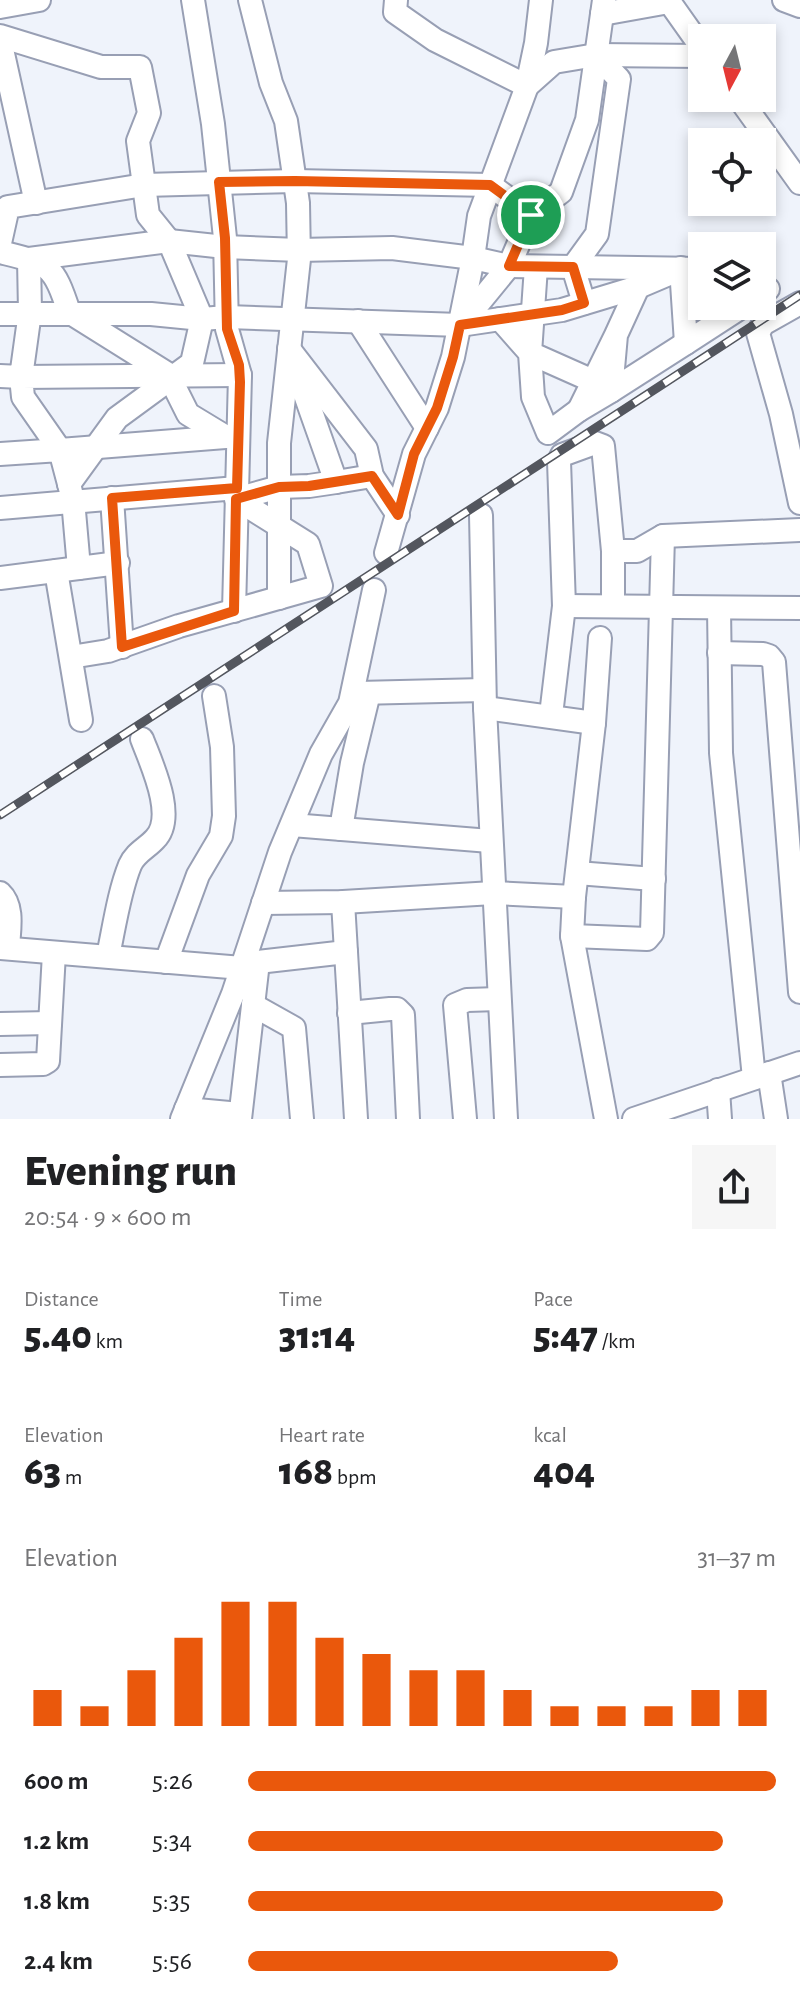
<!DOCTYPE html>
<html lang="en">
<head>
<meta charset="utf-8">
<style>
  :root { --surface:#fff; --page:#f6f6f6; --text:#202124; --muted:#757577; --accent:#ea580c }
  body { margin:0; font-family:"Alegreya Sans",sans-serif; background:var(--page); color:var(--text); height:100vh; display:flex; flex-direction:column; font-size:30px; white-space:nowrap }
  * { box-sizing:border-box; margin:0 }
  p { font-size:26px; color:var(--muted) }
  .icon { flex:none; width:44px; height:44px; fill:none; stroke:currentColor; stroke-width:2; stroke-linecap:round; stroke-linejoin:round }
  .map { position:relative; height:1119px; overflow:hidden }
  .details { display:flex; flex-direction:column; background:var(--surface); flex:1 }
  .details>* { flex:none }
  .needle { width:52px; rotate:187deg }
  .fabs { position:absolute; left:688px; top:24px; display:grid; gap:16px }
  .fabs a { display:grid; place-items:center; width:88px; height:88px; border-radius:0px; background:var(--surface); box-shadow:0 4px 12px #0003; font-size:40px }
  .pin { position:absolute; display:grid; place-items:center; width:68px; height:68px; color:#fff; margin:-34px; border:4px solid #fff; border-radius:50%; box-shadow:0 2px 8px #0007 }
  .round { display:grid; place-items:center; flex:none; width:84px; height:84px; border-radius:0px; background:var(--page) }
  .headline { display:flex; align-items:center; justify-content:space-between; height:136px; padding:0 24px }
  h1 { font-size:44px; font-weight:800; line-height:60px }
  .metrics { display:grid; grid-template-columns:repeat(3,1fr); gap:12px; height:136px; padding:8px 24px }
  .metrics div { display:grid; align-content:center }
  .metrics b { font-size:40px; font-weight:800 }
  .metrics small { font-size:22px; font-weight:400 }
  .metrics p { font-size:22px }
  .chart { height:224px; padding:16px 24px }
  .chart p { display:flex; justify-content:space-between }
  .chart svg { width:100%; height:144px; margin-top:8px; stroke:var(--accent); stroke-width:6 }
  ul { padding:0 24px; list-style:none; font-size:26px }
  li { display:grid; grid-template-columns:128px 96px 1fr; align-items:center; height:60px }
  li i { height:20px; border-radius:10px; background:var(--accent) }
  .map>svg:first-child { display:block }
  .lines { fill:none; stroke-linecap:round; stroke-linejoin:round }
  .street-casing { stroke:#989fb4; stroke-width:26 }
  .street { stroke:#fff; stroke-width:22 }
  .rail-casing { stroke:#53565e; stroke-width:9 }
  .rail { stroke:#fff; stroke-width:6; stroke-dasharray:18; stroke-linecap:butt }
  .route-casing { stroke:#fff; stroke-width:16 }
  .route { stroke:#ea580c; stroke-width:10 }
</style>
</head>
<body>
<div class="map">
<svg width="800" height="1119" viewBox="0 0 800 1119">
  <rect width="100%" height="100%" fill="#eff3fb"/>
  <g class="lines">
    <defs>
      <g id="street">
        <polyline points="193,0 213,124 225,238 227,329 240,375 234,611"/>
        <polyline points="250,0 271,83 286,121 298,203 299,259 279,443 279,598"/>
        <polyline points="396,0 395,12 435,40 527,86 554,62 596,55 702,56"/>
        <polyline points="668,0 702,48"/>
        <polyline points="784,0 800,6"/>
        <polyline points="0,7 39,0"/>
        <polyline points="602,14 669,2"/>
        <polyline points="0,36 101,67 140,67 149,113 138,141 148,215 169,241 202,319 192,363 117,418 69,484 73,500 79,568"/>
        <polyline points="0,40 36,203"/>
        <polyline points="739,98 800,183"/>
        <polyline points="0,243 8,207 144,185 295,181 490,185 531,215"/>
        <path d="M0 252C49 264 53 263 69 312L168 374 188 414 226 437"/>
        <polyline points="536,267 530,353 593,381"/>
        <polyline points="681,268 686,343 743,306"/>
        <polyline points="762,284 768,289 762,293"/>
        <polyline points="584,303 573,267 597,234 619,79 596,55"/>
        <polyline points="800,303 763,324 758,333 781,414 800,503"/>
        <polyline points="0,314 151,314 202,319 227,317 460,325 562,310 638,287 671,273"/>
        <polyline points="500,319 530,353 533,397 548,433 579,410"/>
        <polyline points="358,321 427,428"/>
        <polyline points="464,321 509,266 531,215 561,192 587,120 604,0"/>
        <polyline points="616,335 579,410 611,391 616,335 638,287"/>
        <polyline points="289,349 366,449 372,476 398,515"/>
        <polyline points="296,369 336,482 372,476"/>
        <polyline points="0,376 21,377 30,312 29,259 169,241 225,247 299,250 392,248 473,258 509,266 702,269"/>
        <polyline points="611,391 686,343"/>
        <polyline points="238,436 60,450 23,397 21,377 240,375"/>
        <polyline points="0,454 60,450 69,484"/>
        <polyline points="112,498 122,647"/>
        <polyline points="0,508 237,488"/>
        <polyline points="481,515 485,708 506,1119"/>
        <polyline points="613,551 637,551 663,536 800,530"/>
        <polyline points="386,553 414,454 437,408 453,357 473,258 479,216 527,86 536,43 541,0"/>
        <polyline points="56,571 81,720"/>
        <polyline points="0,578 118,563"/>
        <polyline points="564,606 800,608"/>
        <polyline points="719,608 721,753 754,1078"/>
        <polyline points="600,638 594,723 574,897 572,936 606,1119"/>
        <polyline points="719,653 763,654 769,656 774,662 800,992"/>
        <polyline points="71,657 108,651 179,626 321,586 308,544 236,499 279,487 309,486 336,482"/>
        <polyline points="358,693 484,690"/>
        <polyline points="485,708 594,723"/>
        <polyline points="551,715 564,606 559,461 562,455 595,443 603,446 613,551 613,605"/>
        <polyline points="292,825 490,841"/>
        <polyline points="341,829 352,763 369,693"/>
        <polyline points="577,873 654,879"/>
        <path d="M0 893C14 906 9 930 8 947"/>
        <polyline points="343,902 356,1119"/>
        <polyline points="263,903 343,902 493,893 574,897"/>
        <polyline points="572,936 647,939 652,933 663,536"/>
        <polyline points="0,948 242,968 258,962 346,952"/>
        <path d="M108 956C114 928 119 892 130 865 135 853 147 848 155 839 177 817 151 763 142 739"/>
        <polyline points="166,962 198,875 221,836 224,816 222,747 214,696"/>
        <polyline points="253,1005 294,1028 302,1119"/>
        <polyline points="349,1013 390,1009 397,1009 403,1015 408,1119"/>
        <polyline points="0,1024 50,1023"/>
        <polyline points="0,1065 43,1064 48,1061 54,953"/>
        <polyline points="769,1073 776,1119"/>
        <polyline points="718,1090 720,1119"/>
        <polyline points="186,1109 240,1114"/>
        <polyline points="182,1119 233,994 280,852 321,754 350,703 374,590"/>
        <polyline points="240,1119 258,962"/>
        <polyline points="465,1119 455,1005 467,1000 499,999"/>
        <polyline points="634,1119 800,1063"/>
      </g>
    </defs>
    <use href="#street" class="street-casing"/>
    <use href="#street" class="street"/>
    <defs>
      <polyline id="rail" points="0,815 800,295"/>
    </defs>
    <use href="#rail" class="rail-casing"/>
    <use href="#rail" class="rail"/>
  </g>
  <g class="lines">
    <defs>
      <polygon id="route" points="295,181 490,185 531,215 509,266 573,267 584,303 562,310 460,325 453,357 437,408 414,454 398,515 372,476 309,486 279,487 236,499 234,611 122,647 112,498 237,488 240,382 239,365 227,329 225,238 219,182"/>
    </defs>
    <use href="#route" class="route-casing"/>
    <use href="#route" class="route"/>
  </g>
</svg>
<div class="fabs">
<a><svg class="needle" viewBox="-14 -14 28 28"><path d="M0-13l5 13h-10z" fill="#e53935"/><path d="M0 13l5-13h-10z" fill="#757577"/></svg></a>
<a><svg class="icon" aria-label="locate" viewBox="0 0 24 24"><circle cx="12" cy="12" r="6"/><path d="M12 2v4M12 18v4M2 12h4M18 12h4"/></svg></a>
<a><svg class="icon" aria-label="layers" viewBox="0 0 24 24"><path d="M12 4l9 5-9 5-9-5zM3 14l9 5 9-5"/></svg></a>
</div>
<div class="pin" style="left:531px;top:215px;background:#1e9e55"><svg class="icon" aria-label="arrive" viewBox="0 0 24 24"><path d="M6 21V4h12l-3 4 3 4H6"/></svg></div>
</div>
<section class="details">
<div class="headline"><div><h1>Evening run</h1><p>20:54 · 9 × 600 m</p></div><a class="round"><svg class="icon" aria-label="share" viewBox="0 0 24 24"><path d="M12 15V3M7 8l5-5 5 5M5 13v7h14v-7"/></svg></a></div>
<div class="metrics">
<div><p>Distance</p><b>5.40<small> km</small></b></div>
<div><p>Time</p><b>31:14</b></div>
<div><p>Pace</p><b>5:47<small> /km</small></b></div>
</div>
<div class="metrics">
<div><p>Elevation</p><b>63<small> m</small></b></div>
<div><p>Heart rate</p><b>168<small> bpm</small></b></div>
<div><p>kcal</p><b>404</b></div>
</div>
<div class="chart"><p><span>Elevation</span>31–37 m</p>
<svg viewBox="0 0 160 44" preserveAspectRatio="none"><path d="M5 44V33M15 44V38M25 44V27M35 44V17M45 44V6M55 44V6M65 44V17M75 44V22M85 44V27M95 44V27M105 44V33M115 44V38M125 44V38M135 44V38M145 44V33M155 44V33"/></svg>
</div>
<ul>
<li><b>600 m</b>5:26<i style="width:100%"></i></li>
<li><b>1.2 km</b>5:34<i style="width:90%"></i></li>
<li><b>1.8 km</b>5:35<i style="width:90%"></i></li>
<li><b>2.4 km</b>5:56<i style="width:70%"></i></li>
</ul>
</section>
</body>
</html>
